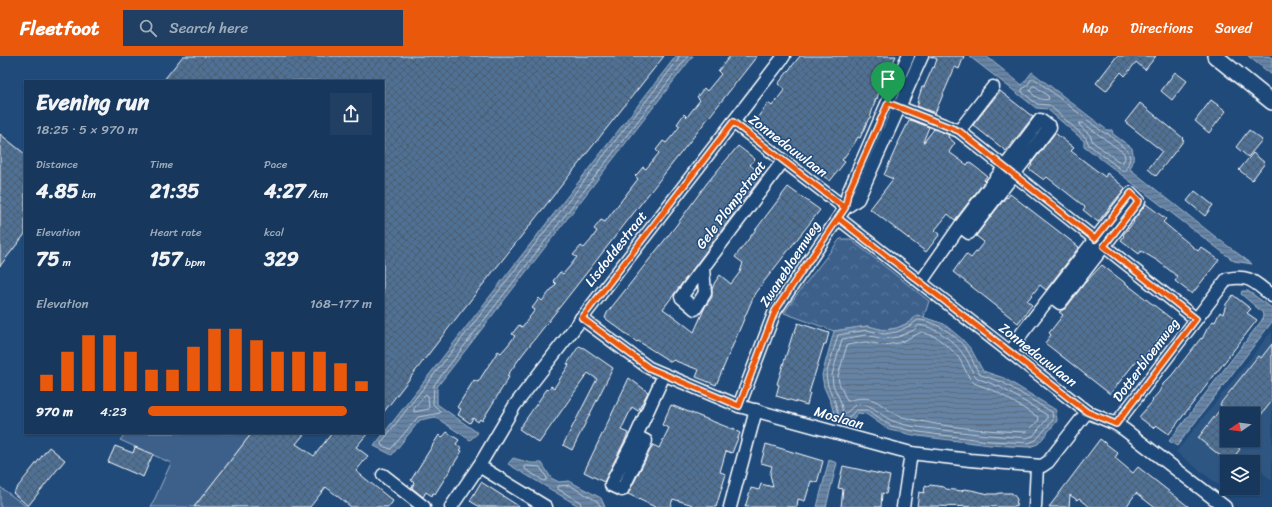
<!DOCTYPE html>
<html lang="en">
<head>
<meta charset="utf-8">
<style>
  :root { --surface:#17385c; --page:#203f62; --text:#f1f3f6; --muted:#9eacbb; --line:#365272; --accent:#ea580c }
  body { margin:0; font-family:Sriracha,sans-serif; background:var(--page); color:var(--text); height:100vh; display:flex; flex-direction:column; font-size:15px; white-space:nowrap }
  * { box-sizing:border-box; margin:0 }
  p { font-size:13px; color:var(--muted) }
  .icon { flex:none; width:22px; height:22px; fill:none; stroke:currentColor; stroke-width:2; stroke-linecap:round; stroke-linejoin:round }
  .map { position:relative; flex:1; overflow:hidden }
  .sheet { position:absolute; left:24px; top:24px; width:360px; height:354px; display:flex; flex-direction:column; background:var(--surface); border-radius:0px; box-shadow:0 1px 3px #0004,0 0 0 1px var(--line) }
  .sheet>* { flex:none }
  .needle { width:26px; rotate:257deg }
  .controls { position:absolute; left:1220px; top:351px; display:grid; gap:8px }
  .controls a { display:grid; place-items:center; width:40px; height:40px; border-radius:0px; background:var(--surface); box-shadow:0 1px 3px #0004,0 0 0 1px var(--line); font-size:20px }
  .pin { position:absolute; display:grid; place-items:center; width:34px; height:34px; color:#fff; margin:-41px -17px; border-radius:50% 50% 50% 0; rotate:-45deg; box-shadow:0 0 4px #0007 }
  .pin .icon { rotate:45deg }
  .round { display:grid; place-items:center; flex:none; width:42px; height:42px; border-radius:0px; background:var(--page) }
  .overview { display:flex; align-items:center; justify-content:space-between; height:68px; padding:0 12px }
  h1 { font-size:22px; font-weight:800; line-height:30px }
  .figures { display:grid; grid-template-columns:repeat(3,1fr); gap:6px; height:68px; padding:4px 12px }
  .figures div { display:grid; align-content:center }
  .figures b { font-size:20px; font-weight:800 }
  .figures small { font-size:11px; font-weight:400 }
  .figures p { font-size:11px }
  .chart { height:112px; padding:8px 12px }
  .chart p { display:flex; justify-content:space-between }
  .chart svg { width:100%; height:72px; margin-top:4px; stroke:var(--accent); stroke-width:6 }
  ul { padding:0 12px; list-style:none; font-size:13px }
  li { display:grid; grid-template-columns:64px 48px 1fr; align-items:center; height:30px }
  li i { height:10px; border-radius:5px; background:var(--accent) }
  header { display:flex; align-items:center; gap:24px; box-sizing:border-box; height:56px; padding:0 20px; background:var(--accent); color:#fff }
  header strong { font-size:19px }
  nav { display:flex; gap:22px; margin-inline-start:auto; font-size:14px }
  .search { width:280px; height:36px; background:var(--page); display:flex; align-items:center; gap:10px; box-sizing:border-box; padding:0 14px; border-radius:0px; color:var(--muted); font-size:15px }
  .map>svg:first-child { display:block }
  .built { fill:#2e5683; fill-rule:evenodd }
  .grass { fill:#3c618b; stroke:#9eb0c5 }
  .forest { fill:url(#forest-crowns); stroke:#9eb0c5 }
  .water { fill:url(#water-rules); stroke:#a3b5c8 }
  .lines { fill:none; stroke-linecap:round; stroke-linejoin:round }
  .shore { stroke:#c1cddb; stroke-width:1 }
  .building { fill:url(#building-cross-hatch); stroke:#fff }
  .minor-casing { stroke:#fff; stroke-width:15 }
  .tertiary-casing { stroke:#fff; stroke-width:18 }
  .minor { stroke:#1f4a7a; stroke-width:12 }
  .tertiary { stroke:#1f4a7a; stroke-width:15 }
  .route-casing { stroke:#fff; stroke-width:8 }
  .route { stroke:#ea580c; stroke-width:5 }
  .labels { text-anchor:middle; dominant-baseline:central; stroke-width:3; stroke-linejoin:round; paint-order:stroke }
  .street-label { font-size:14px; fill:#fff; stroke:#1f4a7a }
</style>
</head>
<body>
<header>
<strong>Fleetfoot</strong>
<div class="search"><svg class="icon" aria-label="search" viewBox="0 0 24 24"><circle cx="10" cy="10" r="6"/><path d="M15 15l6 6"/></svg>Search here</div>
<nav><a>Map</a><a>Directions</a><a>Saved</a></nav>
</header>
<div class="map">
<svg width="1272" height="451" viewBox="0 0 1272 451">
  <defs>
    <pattern id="forest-crowns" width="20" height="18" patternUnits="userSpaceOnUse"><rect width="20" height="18" fill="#3c618b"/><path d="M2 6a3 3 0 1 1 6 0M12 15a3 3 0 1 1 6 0" fill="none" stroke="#59799c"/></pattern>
    <pattern id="water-rules" width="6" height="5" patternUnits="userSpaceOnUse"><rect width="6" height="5" fill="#6583a4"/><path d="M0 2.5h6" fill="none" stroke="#5b6d81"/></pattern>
    <pattern id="building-cross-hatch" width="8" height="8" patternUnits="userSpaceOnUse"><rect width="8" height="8" fill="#507197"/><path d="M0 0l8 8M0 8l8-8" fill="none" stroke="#4e5b6a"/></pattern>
  </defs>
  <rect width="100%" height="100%" fill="#1f4a7a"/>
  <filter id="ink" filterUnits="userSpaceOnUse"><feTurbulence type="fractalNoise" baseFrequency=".025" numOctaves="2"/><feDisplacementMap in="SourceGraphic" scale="8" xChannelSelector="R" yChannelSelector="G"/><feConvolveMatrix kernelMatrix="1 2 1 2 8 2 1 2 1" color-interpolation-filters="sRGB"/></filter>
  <g filter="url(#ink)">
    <path class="built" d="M1272 275V425L1264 418 1255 406 1253 408V406H1227V432H1233L1229 437 1176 396ZM1227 358H1253V384H1227Z"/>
    <g class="grass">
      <polygon points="126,377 252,377 194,451 151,451 171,407 120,384"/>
      <polygon points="0,431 27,451 0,451"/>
    </g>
    <polygon class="forest" points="840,183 850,183 929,245 924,261 917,259 910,266 897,272 884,274 867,270 834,275 784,257 795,241"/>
    <g class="water">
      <polygon points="676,0 693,0 437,331 437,348 478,377 470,384 435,361 420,364 392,399 374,390"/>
      <path d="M969 0H986L1022 29 1032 16 1107 74H1112L1113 78 1132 92C1134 100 1134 106 1130 113L1217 182 1252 208 1234 205 1084 90V85L1047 53 1036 52Z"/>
      <polygon points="1248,0 1269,0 1272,2 1272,19"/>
      <polygon points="1242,235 1248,235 1272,252 1272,266 1177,390 1169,385 1262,264 1263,259 1262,256 1241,238"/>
      <polygon points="917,259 944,268 962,283 971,293 983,315 1004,322 1056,354 1057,365 1038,388 1029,391 990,389 918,380 889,374 866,358 858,357 848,369 836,365 831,347 824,331 822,319 834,275 868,270 884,274 897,272 910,266"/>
      <polygon points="513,402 531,407 542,407 551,422 559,426 569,425 601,442 605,451 580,451 508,408"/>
      <polygon points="829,404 837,407 826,451 817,451"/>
    </g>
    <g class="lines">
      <g class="shore">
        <polyline points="679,0 678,4 387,379 381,387 382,390 391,393 418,361 440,357 440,355 433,348 434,329 688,0"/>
        <polygon points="1032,23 1035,23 1104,77 1109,78 1111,81 1128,95 1130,102 1126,115 1123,115 1089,89 1086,82 1049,49 1037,48 1022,36 1022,33 1026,31"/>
        <path d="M1033 30H1035L1048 40 1049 43C1041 45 1033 41 1030 34Z"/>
        <polygon points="1080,67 1083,67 1124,97 1125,102 1123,106 1121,107 1093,86 1090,79 1080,70"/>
        <path d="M918 264C937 265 959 281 969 297 973 304 975 313 981 319L1002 326 1052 356 1053 364 1036 384 1029 387 990 385 918 376 891 370 868 354H856L846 364 839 361 835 346 828 330 826 319 838 279 867 274 884 278 897 276 911 269Z"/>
        <path d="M919 269C936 271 953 284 963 298 969 305 971 316 977 322L1000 331 1047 359V363L1033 380 1027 382C996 380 966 377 935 373 923 372 905 370 893 365 878 359 874 346 855 349L846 357H843L840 344 833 329 832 319 842 283 866 279 884 283 898 281 914 274Z"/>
        <path d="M922 276 936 281 951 293 959 302 970 323 974 327 997 336 1038 361 1039 364 1027 376C985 375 942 371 902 361 890 358 882 346 870 343 866 342 859 342 855 343 852 343 850 345 847 345L839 327 838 320 847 289 866 286 883 289 899 287Z"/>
        <polygon points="426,338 428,340 429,353 414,356 414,353"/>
        <polygon points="527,410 540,411 547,422 546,424 544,425 525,413 525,411"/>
        <polyline points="582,451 580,446 558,433 558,430 569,429 597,445 601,451"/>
      </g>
    </g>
    <g class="building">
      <polygon points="183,0 664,0 458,260 383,357 383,25 163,25"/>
      <polygon points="730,0 757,0 522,299 507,320 509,321 482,365 480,363 478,366 473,362 470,367 458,359 461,353 457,351 474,324 478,326 498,295 501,297 508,289 515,280 512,278 519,269 522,271 535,254 532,252 536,247 539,242 542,245 556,228 553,225 560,216 563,218 570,210 577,201 573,199 581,190 584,192 591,184 597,175 594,173 601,164 605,166 611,158 638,123 635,120 639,116 643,111 646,113 659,97 656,94 663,85 666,87 673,79 680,70 677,68 684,58 687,61 700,44 697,41 704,32 707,35 721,18 718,15"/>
      <polygon points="800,0 896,0 881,33 880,32 877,43 876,42 870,62 869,62 860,82 858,81 854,88 842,104 845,106 830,125 791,96 779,86 781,83 765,77 766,76 758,69 759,68 755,65 768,47 772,50 785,33 778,28"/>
      <polygon points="930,0 964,0 959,13 955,11 935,57 917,50 919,47 917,47 922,31 924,31 933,11 934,12 937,3"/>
      <polygon points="1117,0 1156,0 1145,14 1136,6 1125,20 1121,16 1106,35 1096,27"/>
      <polygon points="1175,16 1187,25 1172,44 1161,35"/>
      <polygon points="1000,35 1033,61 1006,95 973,69"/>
      <polygon points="1211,44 1226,55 1209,77 1195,65"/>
      <polygon points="1140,47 1183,82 1182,83 1184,84 1156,120 1148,113 1162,95 1125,66"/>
      <polygon points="911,64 929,71 923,86 924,86 934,73 949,79 948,81 955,87 949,96 967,109 969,106 987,120 984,124 985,125 955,164 948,158 935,174 940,178 926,196 870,153 893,123 884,119 899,85 909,65 911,65"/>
      <polygon points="1249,74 1262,84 1248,101 1236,91"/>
      <polygon points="1055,77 1074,92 1071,95 1105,121 1107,117 1125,132 1098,166 1083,154 1085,151 1047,121 1044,124 1029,113 1032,109 1031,108"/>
      <polygon points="0,78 25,98 25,178 0,210"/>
      <polygon points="738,90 755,103 750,109 763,119 663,253 676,262 694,276 705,251 712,241 712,233 715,226 720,219 731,228 740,216 743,207 735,201 788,131 820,154 755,237 716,329 696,321 699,314 673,304 671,306 638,285 637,286 605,262 607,257 675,171 707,127"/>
      <polygon points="1253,97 1265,107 1252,124 1239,114"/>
      <polygon points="1195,135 1213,149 1205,160 1187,145"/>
      <polygon points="1010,138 1079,191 1046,234 1040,229 1027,245 1032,249 1018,267 953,216 966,198 971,202 984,186 976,180 1006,141 1007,142"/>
      <polygon points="1146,148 1166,163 1163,166 1198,195 1201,191 1219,204 1192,238 1175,225 1178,221 1158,205 1141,195 1139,198 1121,184 1124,180 1123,179 1134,166 1133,165"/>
      <polygon points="1102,209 1173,264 1140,306 1137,304 1110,338 1045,287 1051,279 1049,277 1063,259 1059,256 1066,252 1084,228"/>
      <polygon points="1233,239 1251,253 1247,257 1257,264 1169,378 1156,369 1153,372 1139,361 1153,345 1152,344 1159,336 1163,328 1172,319 1201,282 1202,283 1207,273 1213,265 1215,266 1220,256 1223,258 1226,248"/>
      <polygon points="798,267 829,277 826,288 824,288 809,337 810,337 807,349 776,340 779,329 777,328 793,277 794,278"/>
      <polygon points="1272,288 1272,345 1253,369 1253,358 1227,358 1227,384 1241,384 1236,390 1240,393 1230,406 1228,406 1198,382 1222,351 1220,348 1258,300 1261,302"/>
      <polygon points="579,290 584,292 613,312 572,394 563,389 597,323 588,317 539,387 519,373 547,333 548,334 551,330 554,332 569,309 567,308"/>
      <polygon points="629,322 648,336 638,355 632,351 621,374 628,377 626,382 604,426 584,416"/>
      <polygon points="671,349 732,373 734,372 736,375 740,377 732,397 726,395 720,416 726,418 716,451 692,451 693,449 673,443 670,451 655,451 628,438 653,389 659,392 669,372 662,369"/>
      <polygon points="447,376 459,384 456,388 462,392 460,394 462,395 435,438 433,437 432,440 426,436 423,441 412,432 414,427 411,424 439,379 442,382"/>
      <polygon points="252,377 305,377 296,388 314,400 332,377 368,377 356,391 368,400 356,415 393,445 389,451 351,451 326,431 310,451 194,451"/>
      <polygon points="1100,383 1118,397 1115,402 1133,417 1138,411 1189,451 1154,451 1136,437 1126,451 1090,451 1079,442 1077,444 1070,439 1069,451 1049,451"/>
      <polygon points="766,388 823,405 817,427 811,425 805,445 798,443 797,451 745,451 751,432 759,434 761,428 773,431 770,418 772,410 761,407"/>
      <polygon points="115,390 133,397 135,391 153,398 143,421 108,406"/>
      <polygon points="49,391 65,404 28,450 13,437"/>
      <polygon points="843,410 890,420 886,438 882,437 881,451 841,451 843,433 838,432"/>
      <polygon points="481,426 492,433 520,451 480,451 470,445"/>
      <polygon points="930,429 944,431 946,433 962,435 964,433 971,434 989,438 997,438 999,437 1012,437 1017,443 1016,451 917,450 919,436 924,437 925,430 928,431"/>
    </g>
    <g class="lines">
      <defs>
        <g id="minor">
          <polyline points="888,47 959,75 1196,263"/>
          <polyline points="733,66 845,152"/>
          <polyline points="959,75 993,31"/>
          <polyline points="845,152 848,137 908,0"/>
          <polyline points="838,162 1087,356 1116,368 1125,374 1225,451"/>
          <polyline points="703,212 705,237 695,253 681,241 783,105"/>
          <polyline points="921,226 960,170 1040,64 1050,71 969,177 960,170"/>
          <polyline points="581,262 649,312 739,350 911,397 970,404 1042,410 1048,406 1087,356"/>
          <polyline points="1011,297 1022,277 1131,137 1139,145 1060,247 1051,240"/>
          <polyline points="739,350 775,255 845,152 858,143 922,0"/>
          <path d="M1116 368 1227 223C1250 218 1255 227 1272 240"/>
          <polyline points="636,380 646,385 622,434 611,429 612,426 636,380 664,319"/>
          <polyline points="479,410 546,451"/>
          <polyline points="383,419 424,451"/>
          <polyline points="451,451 479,410 515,349 784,0"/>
          <polyline points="730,451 756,354"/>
          <polyline points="903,451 911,397"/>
          <polyline points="1035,451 1037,410"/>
        </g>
        <polyline id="tertiary" points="1215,0 1272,46"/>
      </defs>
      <use href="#minor" class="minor-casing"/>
      <use href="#tertiary" class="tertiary-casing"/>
      <use href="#minor" class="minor"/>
      <use href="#tertiary" class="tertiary"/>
    </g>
  </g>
  <g class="lines" filter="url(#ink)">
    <defs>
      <polyline id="route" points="888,47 848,137 845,152 811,202 809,204 775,255 739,350 649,312 582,262 733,66 845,152 838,162 1087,356 1116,368 1196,263 1104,190 1139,145 1131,137 1095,183 959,75 888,47"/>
    </defs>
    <use href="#route" class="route-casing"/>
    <use href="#route" class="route"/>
  </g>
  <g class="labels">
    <g class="street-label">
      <text transform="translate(788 90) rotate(37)">Zonnedauwlaan</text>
      <text transform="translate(731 149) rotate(-53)">Gele Plompstraat</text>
      <text transform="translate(616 193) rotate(-52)">Lisdoddestraat</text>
      <text transform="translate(790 208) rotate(-57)">Zwanebloemweg</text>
      <text transform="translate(1038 299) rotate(38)">Zonnedauwlaan</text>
      <text transform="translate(1146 304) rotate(-53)">Dotterbloemweg</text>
      <text transform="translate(839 362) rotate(16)">Moslaan</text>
    </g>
  </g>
</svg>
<div class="controls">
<a><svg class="needle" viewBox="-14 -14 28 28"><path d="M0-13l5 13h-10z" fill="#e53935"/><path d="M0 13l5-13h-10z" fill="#9eacbb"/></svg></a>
<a><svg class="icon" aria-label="layers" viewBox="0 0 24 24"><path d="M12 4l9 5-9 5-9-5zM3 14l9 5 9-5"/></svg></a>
</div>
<div class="pin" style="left:888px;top:47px;background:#1e9e55"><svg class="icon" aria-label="arrive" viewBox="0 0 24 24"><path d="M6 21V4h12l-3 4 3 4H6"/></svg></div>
<section class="sheet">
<div class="overview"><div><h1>Evening run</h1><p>18:25 · 5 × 970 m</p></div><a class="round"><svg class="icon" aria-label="share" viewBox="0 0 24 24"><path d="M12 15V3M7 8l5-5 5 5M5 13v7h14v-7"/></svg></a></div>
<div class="figures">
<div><p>Distance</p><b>4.85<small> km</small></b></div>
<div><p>Time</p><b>21:35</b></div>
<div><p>Pace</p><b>4:27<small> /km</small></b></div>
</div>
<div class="figures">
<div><p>Elevation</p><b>75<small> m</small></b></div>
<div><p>Heart rate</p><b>157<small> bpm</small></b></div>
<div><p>kcal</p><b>329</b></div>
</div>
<div class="chart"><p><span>Elevation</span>168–177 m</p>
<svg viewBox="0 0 160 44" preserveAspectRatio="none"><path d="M5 44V34M15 44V20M25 44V10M35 44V10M45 44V20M55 44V31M65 44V31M75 44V17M85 44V6M95 44V6M105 44V13M115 44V20M125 44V20M135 44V20M145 44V27M155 44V38"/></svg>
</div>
<ul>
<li><b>970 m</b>4:23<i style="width:89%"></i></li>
</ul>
</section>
</div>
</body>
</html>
